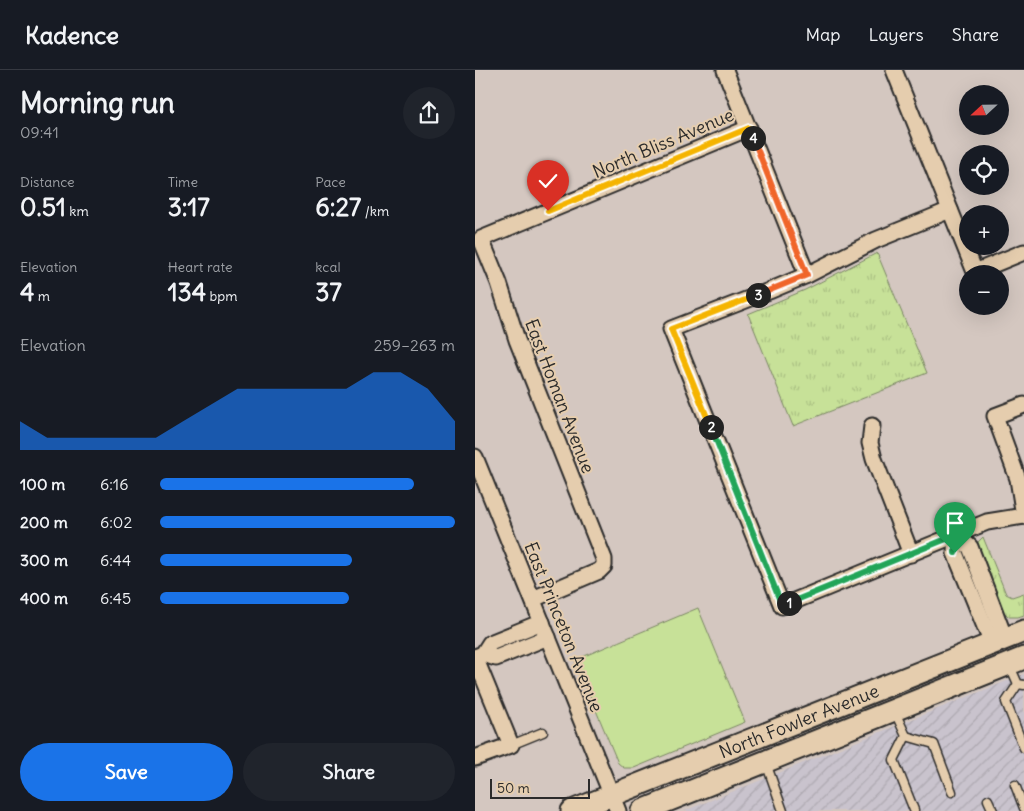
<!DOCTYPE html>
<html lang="en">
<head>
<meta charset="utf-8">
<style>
  :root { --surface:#171b24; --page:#20242c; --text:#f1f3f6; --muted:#9ea1a6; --line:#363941; --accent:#1a73e8 }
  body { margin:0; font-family:Delius,sans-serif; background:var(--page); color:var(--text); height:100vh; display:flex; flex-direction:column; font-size:19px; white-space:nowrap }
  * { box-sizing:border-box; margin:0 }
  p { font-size:16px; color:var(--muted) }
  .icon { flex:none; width:28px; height:28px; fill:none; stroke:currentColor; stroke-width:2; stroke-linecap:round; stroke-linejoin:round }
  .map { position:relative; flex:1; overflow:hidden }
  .sheet { display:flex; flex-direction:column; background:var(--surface); width:475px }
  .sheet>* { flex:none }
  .needle { width:32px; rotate:248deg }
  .buttons { position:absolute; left:484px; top:15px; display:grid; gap:10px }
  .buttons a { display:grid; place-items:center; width:50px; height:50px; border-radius:50%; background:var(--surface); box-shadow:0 5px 20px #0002; font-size:25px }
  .scale { position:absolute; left:15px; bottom:12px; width:100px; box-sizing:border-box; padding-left:5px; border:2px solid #2b2b2b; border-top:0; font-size:14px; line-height:18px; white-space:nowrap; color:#2b2b2b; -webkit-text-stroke:4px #e5cdae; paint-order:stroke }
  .pin { position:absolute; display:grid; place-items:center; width:42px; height:42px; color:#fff; margin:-51px -21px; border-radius:50% 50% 50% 0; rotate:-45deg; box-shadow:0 0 5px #0007 }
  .pin .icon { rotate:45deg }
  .km { position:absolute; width:25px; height:25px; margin:-12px; border-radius:50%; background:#222; color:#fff; font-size:14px; line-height:25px; text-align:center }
  .round { display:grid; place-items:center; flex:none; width:52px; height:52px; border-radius:26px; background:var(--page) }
  .summary { display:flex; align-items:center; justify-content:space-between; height:85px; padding:0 20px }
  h1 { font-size:28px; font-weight:700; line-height:38px }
  .stats { display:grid; grid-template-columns:repeat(3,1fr); gap:8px; height:85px; padding:5px 20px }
  .stats div { display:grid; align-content:center }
  .stats b { font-size:25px; font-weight:700 }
  .stats small { font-size:14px; font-weight:400 }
  .stats p { font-size:14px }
  .chart { height:140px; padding:10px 20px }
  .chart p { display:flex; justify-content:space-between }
  .chart svg { width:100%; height:90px; margin-top:5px; fill:var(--accent); opacity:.7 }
  .cta { display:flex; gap:10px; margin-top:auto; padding:10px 20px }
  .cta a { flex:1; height:58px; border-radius:30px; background:var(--accent); color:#fff; font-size:20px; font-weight:700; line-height:58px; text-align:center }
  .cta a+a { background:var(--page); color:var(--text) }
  ul { padding:0 20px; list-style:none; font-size:16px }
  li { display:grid; grid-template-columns:80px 60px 1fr; align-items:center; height:38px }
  li i { height:12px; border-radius:6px; background:var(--accent) }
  header { display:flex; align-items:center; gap:30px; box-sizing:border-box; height:70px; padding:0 25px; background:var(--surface); border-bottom:1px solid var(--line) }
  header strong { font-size:24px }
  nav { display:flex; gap:28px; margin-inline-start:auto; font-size:18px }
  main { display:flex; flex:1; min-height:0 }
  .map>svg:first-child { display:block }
  .industrial { fill:url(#industrial-furrows) }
  .grass { fill:#c7e198; stroke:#798662 }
  .park { fill:url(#park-tufts); stroke:#798662 }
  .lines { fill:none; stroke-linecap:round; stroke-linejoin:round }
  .lane-casing { stroke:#2b2b2b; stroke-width:11 }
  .street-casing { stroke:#2b2b2b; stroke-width:19 }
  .secondary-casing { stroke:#2b2b2b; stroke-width:25 }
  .lane { stroke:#e5cdae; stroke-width:8 }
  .street { stroke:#e5cdae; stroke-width:15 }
  .secondary { stroke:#e5cdae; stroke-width:21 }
  .split-1-casing { stroke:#fff; stroke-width:10 }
  .split-2-casing { stroke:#fff; stroke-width:10 }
  .split-3-casing { stroke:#fff; stroke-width:10 }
  .split-4-casing { stroke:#fff; stroke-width:10 }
  .split-5-casing { stroke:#fff; stroke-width:10 }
  .split-1 { stroke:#22a559; stroke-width:6 }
  .split-2 { stroke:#22a559; stroke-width:6 }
  .split-3 { stroke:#f5b400; stroke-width:6 }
  .split-4 { stroke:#f0652b; stroke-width:6 }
  .split-5 { stroke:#f5b400; stroke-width:6 }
  .labels { text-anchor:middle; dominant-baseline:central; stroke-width:4; stroke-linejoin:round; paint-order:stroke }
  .street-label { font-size:18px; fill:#2b2b2b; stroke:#e5cdae }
</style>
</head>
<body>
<header>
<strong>Kadence</strong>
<nav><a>Map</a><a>Layers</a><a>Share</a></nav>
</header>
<main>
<section class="sheet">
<div class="summary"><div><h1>Morning run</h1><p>09:41</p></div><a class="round"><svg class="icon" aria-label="share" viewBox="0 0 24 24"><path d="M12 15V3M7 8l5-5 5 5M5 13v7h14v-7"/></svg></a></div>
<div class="stats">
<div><p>Distance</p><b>0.51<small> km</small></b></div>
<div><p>Time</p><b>3:17</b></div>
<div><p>Pace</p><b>6:27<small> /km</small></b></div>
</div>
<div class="stats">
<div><p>Elevation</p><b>4<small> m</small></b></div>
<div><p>Heart rate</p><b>134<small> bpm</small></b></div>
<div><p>kcal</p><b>37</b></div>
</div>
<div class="chart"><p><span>Elevation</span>259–263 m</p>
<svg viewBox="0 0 160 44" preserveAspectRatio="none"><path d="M0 44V30L10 38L20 38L30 38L40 38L50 38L60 30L70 22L80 14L90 14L100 14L110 14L120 14L130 6L140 6L150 14L160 30V44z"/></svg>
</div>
<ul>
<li><b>100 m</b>6:16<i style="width:86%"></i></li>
<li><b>200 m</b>6:02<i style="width:100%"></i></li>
<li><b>300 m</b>6:44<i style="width:65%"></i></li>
<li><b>400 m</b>6:45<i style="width:64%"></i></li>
</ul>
<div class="cta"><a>Save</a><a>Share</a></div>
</section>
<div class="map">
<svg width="549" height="741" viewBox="0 0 549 741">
  <defs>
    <pattern id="industrial-furrows" width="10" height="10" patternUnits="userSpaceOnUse" patternTransform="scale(1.25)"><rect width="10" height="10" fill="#c9c3cd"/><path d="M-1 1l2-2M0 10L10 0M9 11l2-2" fill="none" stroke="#ada8b0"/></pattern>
    <pattern id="park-tufts" width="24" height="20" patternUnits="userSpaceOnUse" patternTransform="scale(1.25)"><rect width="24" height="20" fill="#c7e198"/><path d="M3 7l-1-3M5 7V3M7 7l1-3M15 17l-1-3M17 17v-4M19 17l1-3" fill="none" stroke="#abc183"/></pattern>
  </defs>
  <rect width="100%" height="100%" fill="#d4c7c0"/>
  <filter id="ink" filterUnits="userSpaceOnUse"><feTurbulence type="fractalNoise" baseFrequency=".02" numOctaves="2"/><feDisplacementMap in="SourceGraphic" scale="10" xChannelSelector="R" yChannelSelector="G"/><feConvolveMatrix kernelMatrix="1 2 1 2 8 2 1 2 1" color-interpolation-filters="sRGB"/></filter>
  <g filter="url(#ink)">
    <polygon class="industrial" points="549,604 549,741 209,741 316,698"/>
    <polygon class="grass" points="223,538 270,652 159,698 149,698 143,693 100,590"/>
    <g class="park">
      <polygon points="402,183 452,303 318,356 273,244 330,220"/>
      <polygon points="508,467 531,524 537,527 549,523 549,545 543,547 534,547 528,541 503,480 503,472"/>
    </g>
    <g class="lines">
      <defs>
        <g id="lane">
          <polyline points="535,596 543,614 549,615"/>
          <polyline points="543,614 531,632 549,678"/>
          <polyline points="420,642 431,666 419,690 439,740"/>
          <polyline points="431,666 459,674 477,722"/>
          <polyline points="36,675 68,662"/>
          <polyline points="291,693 308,741"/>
          <polyline points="540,715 549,738"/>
          <polyline points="513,730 518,741"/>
        </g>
        <g id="street">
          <polyline points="250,0 332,205"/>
          <polyline points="419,0 500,202 549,182"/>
          <polyline points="475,140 401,170 332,205 294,221 196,259 307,536 512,452 549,446"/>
          <polyline points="397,356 395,373 399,389 436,484"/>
          <polyline points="0,387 143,741"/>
          <polyline points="549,446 543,409 520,346 549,335"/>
          <polyline points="481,465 495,477 530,569"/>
          <polyline points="481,465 480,483 517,574"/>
          <polyline points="58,529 124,501 129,496 129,489 42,270 24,213 6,169 274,58"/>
          <polyline points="8,584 21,588 73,567"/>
          <polyline points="0,587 36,675 0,688"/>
          <polyline points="0,587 8,584 15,573 67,552"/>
        </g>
        <g id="secondary">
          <path id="s1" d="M97 741 549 561"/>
          <polyline points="167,741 549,588"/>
        </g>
      </defs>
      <use href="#lane" class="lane-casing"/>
      <use href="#street" class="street-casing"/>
      <use href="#secondary" class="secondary-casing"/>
      <use href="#lane" class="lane"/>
      <use href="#street" class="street"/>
      <use href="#secondary" class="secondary"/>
    </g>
  </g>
  <g class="lines" filter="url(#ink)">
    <defs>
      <polyline id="split-1" points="314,533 481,465 480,483"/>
      <polyline id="split-2" points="236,357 307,536 314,533"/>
      <polyline id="split-3" points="236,357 196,259 283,225"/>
      <polyline id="split-4" points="278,68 332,205 283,225"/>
      <polyline id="split-5" points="73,141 274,58 278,68"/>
    </defs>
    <use href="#split-1" class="split-1-casing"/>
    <use href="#split-2" class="split-2-casing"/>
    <use href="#split-3" class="split-3-casing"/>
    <use href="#split-4" class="split-4-casing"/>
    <use href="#split-5" class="split-5-casing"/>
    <use href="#split-1" class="split-1"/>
    <use href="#split-2" class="split-2"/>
    <use href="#split-3" class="split-3"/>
    <use href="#split-4" class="split-4"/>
    <use href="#split-5" class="split-5"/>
  </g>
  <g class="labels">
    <g class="street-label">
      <text transform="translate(188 73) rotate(-23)">North Bliss Avenue</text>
      <text transform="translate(85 326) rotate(69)">East Homan Avenue</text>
      <text transform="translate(89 557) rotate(68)">East Princeton Avenue</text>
      <text stroke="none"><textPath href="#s1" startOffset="244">North Fowler Avenue</textPath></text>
    </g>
  </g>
</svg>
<div class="buttons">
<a><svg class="needle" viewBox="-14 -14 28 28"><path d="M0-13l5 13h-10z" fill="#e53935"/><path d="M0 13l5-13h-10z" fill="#9ea1a6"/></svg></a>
<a><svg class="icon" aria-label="locate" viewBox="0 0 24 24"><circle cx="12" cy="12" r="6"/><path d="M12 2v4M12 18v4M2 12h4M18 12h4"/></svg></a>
<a>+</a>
<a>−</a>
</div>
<div class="scale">50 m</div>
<div class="pin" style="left:480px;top:483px;background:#1e9e55"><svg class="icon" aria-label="arrive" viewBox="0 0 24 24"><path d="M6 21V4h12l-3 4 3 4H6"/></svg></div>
<div class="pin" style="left:73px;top:141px;background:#d93025"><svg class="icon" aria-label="check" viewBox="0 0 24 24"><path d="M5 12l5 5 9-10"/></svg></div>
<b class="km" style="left:314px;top:533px">1</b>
<b class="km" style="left:236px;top:357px">2</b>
<b class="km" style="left:283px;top:225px">3</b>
<b class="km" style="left:278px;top:68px">4</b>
</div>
</main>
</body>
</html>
